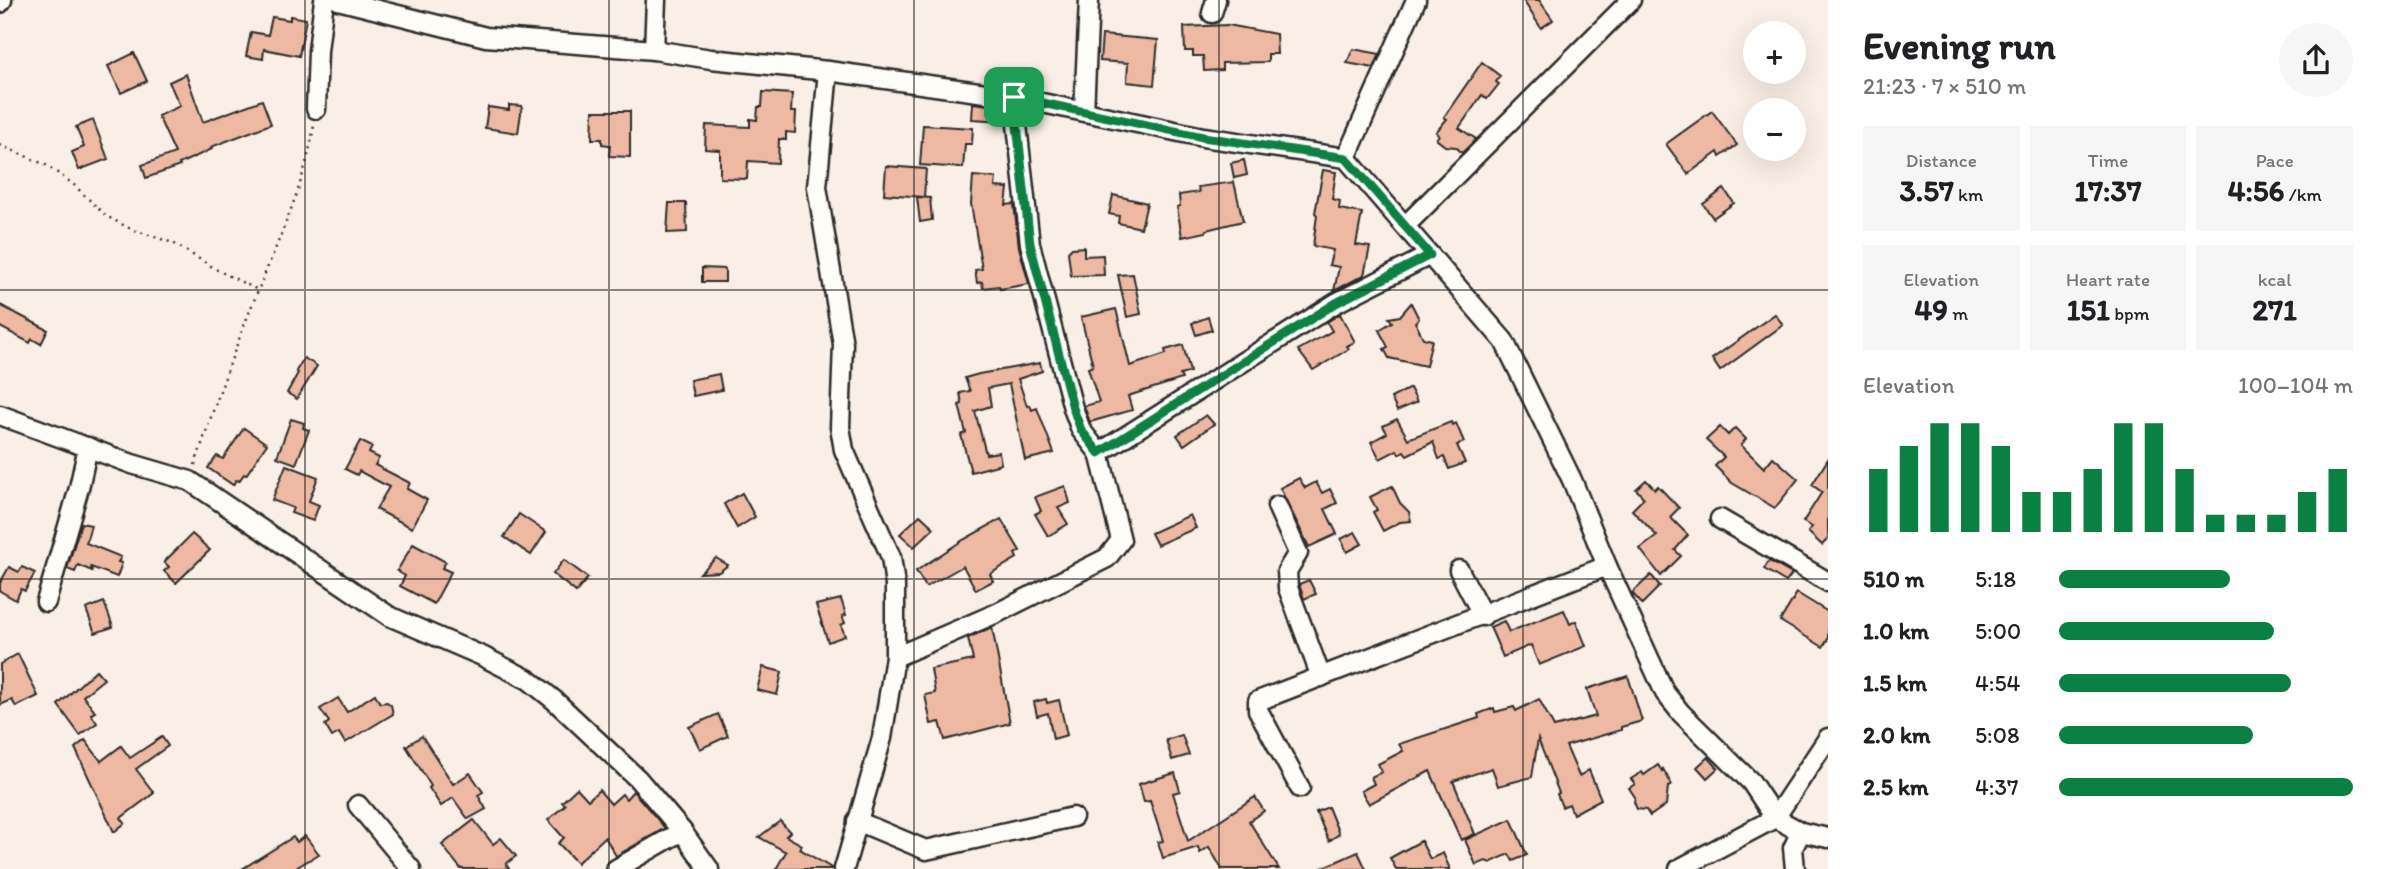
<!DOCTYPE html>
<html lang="en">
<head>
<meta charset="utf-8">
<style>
  :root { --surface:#fff; --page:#f6f6f6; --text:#202124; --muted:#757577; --accent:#0b8043 }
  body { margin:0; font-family:Itim,sans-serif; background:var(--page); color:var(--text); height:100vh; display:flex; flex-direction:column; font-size:26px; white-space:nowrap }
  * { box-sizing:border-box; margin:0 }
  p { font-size:23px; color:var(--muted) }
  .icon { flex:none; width:38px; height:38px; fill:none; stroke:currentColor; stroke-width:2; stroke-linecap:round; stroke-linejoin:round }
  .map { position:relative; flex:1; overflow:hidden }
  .drawer { display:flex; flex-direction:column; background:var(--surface); width:560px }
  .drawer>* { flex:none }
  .fabs { position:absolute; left:1743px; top:21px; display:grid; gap:14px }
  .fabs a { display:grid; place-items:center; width:63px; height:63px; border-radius:50%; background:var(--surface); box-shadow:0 7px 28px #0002; font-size:35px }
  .pin { position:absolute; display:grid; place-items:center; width:60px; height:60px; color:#fff; margin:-30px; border-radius:14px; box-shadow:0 4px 10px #0006 }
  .round { display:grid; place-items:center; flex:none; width:74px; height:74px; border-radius:37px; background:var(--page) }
  .overview { display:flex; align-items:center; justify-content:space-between; height:119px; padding:0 35px }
  h1 { font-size:38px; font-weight:700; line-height:52px }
  .stats { display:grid; grid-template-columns:repeat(3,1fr); gap:10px; height:119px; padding:7px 35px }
  .stats div { display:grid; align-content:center; border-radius:0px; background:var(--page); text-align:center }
  .stats b { font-size:30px; font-weight:700 }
  .stats small { font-size:19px; font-weight:400 }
  .stats p { font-size:19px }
  .chart { height:196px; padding:14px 35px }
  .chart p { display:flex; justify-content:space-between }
  .chart svg { width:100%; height:126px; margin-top:7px; stroke:var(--accent); stroke-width:6 }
  ul { padding:0 35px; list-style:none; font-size:23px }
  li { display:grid; grid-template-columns:112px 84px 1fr; align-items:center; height:52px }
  li i { height:18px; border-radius:9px; background:var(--accent) }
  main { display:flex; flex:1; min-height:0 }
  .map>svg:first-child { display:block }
  .building { fill:#eeb9a2; stroke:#2b2b2b; stroke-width:2 }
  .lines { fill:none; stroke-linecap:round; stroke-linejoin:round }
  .street-casing { stroke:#2b2b2b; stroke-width:23 }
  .path { stroke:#2b2b2b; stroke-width:2.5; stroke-dasharray:2 5; stroke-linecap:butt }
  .street { stroke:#fdfcf7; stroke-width:18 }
  .route-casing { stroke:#fff; stroke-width:14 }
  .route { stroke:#0b8043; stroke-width:9 }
  .grid { fill:none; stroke:#2b2b2b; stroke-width:2; stroke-opacity:0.55 }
</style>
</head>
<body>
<main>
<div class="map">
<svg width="1828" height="869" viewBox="0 0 1828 869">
  <rect width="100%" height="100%" fill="#faefe6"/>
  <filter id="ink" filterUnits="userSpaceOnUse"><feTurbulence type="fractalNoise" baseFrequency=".0143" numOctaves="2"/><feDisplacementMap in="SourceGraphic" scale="14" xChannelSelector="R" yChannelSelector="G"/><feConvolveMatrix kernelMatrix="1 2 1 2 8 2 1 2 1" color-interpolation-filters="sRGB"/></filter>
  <g filter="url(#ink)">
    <g class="building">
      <polygon points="1523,0 1539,0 1553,20 1541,28"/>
      <polygon points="290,16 306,19 299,56 264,49 263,59 246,56 251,32 268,35 272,17 290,20"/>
      <polygon points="1228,25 1276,34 1277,54 1268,54 1268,62 1222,63 1222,70 1204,71 1203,56 1193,56 1193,51 1185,51 1184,27"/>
      <polygon points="1102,35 1158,40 1154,85 1127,82 1128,63 1100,61"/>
      <polygon points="1353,49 1380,54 1374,68 1347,63"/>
      <polygon points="134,53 147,81 121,93 108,66"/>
      <polygon points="1482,62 1500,76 1496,82 1499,84 1487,99 1482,95 1459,128 1476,139 1462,153 1456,147 1445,146 1436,139 1439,135 1436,132 1447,119 1444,117"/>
      <polygon points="186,74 203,122 262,100 271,124 211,147 212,149 179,164 180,166 146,178 142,165 175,153 158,116 180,106 169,82"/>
      <polygon points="763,92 792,94 791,112 796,112 795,133 786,132 786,140 779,139 778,163 748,161 747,179 720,178 720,150 705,149 706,125 750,127 750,119 757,120 758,107 762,107"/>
      <polygon points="973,103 1004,107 1005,121 972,119"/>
      <polygon points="509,105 522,106 518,133 485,128 488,107 509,110"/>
      <polygon points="593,111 630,111 630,157 609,156 610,145 602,144 602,139 592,139"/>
      <polygon points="1712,111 1737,145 1720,157 1718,152 1688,174 1666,144"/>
      <polygon points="93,120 108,159 79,170 72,152 84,147 76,127"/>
      <polygon points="923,125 973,128 972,144 965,144 963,168 920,165"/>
      <polygon points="1244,160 1247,175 1234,178 1231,163"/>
      <polygon points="886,166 926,169 924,197 884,194"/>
      <polygon points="1323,170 1336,172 1332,199 1340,201 1339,209 1362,213 1356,245 1370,247 1364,275 1334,291 1339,267 1329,265 1333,250 1313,246 1317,215 1315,213"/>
      <polygon points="973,176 996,178 995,187 1008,188 1006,205 1014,204 1019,247 1029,284 1000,289 999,286 983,288 982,282 977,283 975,270 982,269 971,204"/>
      <polygon points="1234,182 1243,221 1206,230 1206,232 1182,237 1177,207 1180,206 1179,195 1199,192 1198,187"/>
      <polygon points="1724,189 1734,203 1713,218 1703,204"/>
      <polygon points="1113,195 1147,203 1141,228 1118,223 1119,216 1109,214"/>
      <polygon points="917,197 930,198 932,220 920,222"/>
      <polygon points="669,203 686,203 687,232 667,233"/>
      <polygon points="1084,247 1084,256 1103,255 1104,275 1071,276 1068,252 1072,248"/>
      <polygon points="702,268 725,269 725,282 702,282"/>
      <polygon points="1133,274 1141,314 1127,317 1118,275"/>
      <polygon points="1411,303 1419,319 1415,322 1423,338 1432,340 1426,366 1389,358 1384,349 1388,347 1379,330 1392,322 1389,318 1400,316"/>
      <polygon points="0,305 48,330 41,344 32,339 30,343 0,327"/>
      <polygon points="1116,309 1130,366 1166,354 1165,350 1183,345 1190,372 1180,375 1182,379 1128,396 1132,410 1090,422 1084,406 1099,402 1088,368 1093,366 1081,317"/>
      <polygon points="1340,314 1355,342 1347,346 1349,349 1313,370 1298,350 1332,331 1327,322"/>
      <polygon points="1775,314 1783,325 1720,371 1712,359"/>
      <polygon points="1208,317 1212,330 1196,335 1192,323"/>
      <polygon points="304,358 317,366 297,399 287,393 298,373 296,371"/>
      <polygon points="1040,363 1042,371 1018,379 1027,406 1030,405 1032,410 1037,408 1054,453 1025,460 1009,384 988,388 991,406 975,411 986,454 999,452 1001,464 971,472 961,435 966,433 959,405 962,404 960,393 970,391 965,378 979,374"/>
      <polygon points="719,374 722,390 693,396 690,380"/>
      <polygon points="1410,388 1417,402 1397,411 1391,398"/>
      <polygon points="1206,415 1214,424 1184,445 1177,435"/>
      <polygon points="291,419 304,423 303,428 309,430 296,464 277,457"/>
      <polygon points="1397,419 1408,439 1451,422 1452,425 1456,423 1464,442 1457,445 1465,463 1449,469 1444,457 1439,459 1433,442 1407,455 1404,451 1399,454 1397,450 1380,459 1371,442 1387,433 1383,426"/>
      <polygon points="1720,427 1728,435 1735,428 1746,439 1741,445 1764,468 1773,457 1798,479 1775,508 1732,483 1715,466 1724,457 1706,440"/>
      <polygon points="244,428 267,444 246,475 244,474 239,481 236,480 233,485 208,468 217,456 223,459"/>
      <polygon points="360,441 372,447 369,453 379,458 375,465 410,483 407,489 427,500 412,528 376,509 389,487 359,471 357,475 345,469"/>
      <polygon points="1828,459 1828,539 1822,545 1808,532 1812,527 1803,522 1822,492 1812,485"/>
      <polygon points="286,465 318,477 309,501 319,505 313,521 291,513 293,508 272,500"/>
      <polygon points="1299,478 1305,488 1316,482 1322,493 1330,489 1337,503 1325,509 1337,534 1309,547 1280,488"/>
      <polygon points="1646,480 1655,489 1658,486 1679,508 1670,517 1688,535 1675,550 1681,556 1661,576 1640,549 1657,536 1632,510 1644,498 1636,489"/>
      <polygon points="1065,486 1070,503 1058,508 1068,524 1048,536 1035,514 1041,511 1035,497"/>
      <polygon points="1392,486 1400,503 1409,512 1411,521 1400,522 1383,531 1373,512 1377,510 1370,497"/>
      <polygon points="742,493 755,517 737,528 724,504"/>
      <polygon points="519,514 546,532 531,555 504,537"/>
      <polygon points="920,515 934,528 914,547 900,534"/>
      <polygon points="1190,515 1196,528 1157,545 1151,533"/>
      <polygon points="1001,519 1020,551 1015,554 1017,558 990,574 993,581 976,590 963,566 926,587 916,571 963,540"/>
      <polygon points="81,523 91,525 86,543 121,557 118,562 122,563 117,577 91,567 92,571 78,565 75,572 67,569"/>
      <polygon points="1355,532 1362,544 1347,552 1341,539"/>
      <polygon points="192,534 210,550 176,583 164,571 169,567 164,562"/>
      <polygon points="413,544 446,562 442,568 451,572 434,604 400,586 405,576 397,571"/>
      <polygon points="716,558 728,565 719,572 700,573"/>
      <polygon points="564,560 588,578 576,592 553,574"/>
      <polygon points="1769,561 1792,574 1786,582 1764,569"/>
      <polygon points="9,567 19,572 22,567 35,573 25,591 21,589 16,600 0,591 0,583"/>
      <polygon points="1651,575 1660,586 1642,604 1632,593"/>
      <polygon points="1309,580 1316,594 1304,599 1299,584"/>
      <polygon points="1797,593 1828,612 1828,639 1823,647 1780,621"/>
      <polygon points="841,599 846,615 842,616 845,623 841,625 845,636 828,642 816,605"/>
      <polygon points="104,602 113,627 95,633 86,609"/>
      <polygon points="1564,610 1570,624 1576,621 1586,646 1539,665 1531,645 1503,657 1490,627 1504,621 1509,632"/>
      <polygon points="992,627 1010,723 945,740 940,722 931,724 925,695 935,693 931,669 973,660 968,638"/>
      <polygon points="18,654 38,696 16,707 12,700 0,705 0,664"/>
      <polygon points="763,667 782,672 777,695 757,690"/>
      <polygon points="96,670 104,679 83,696 95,712 91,714 97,723 80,735 58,705"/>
      <polygon points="1628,676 1642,721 1621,727 1621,730 1566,746 1579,776 1589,770 1601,799 1573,814 1569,804 1562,807 1557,794 1559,793 1538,739 1532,777 1498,786 1492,768 1453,781 1475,834 1461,840 1430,771 1369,804 1361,791 1374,784 1371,777 1382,772 1378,764 1403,751 1399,744 1479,718 1478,714 1494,708 1495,712 1514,707 1516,711 1539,699 1554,727 1596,716 1587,689"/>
      <polygon points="375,694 380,703 387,702 391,705 393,714 345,743 339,733 332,737 325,725 329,722 320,709 338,698 347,712"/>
      <polygon points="1046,699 1047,703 1059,700 1067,735 1053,739 1048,713 1037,716 1034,702"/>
      <polygon points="718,714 728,736 700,749 689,727"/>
      <polygon points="1182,735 1189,755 1172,760 1166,740"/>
      <polygon points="422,736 453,784 470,773 483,792 478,795 486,809 468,819 453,798 441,806 429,788 431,786 406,746"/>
      <polygon points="162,737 168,746 136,769 154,793 121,818 125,823 114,832 75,748 85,740 101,761 121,746 130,758"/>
      <polygon points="1708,757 1718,768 1707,778 1697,767"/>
      <polygon points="1658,765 1662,771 1663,769 1672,785 1668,787 1666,805 1650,816 1646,810 1637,809 1634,802 1635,797 1629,788 1635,784 1631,779 1642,772 1644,775"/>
      <polygon points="1175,773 1180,791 1173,793 1188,841 1255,797 1264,811 1249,821 1279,869 1222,869 1209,847 1200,853 1198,847 1163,858 1158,842 1163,841 1150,801 1144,802 1139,784"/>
      <polygon points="577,788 588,800 599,790 611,804 622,794 626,799 633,791 665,828 616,856 605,837 577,863 558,843 564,838 548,820 565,805 562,802"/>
      <polygon points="1328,807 1339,834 1329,841 1316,812"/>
      <polygon points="1511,819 1527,855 1513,861 1509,854 1490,863 1486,861 1476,865 1465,840"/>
      <polygon points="474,820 493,844 501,838 516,856 506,864 509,869 461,869 442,845"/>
      <polygon points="780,821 790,832 786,836 802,845 800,849 833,869 776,869 786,852 759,837"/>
      <polygon points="305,836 319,854 294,869 242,869 293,837 297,842"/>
      <polygon points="1421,841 1430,859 1443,853 1450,869 1396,869 1390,858"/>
      <polygon points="1358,852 1366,869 1320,869"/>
    </g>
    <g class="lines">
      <defs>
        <g id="street">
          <polyline points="338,0 486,37 654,50 711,59 828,71 1014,97 1203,137 1346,158 1504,341 1572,480 1607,566 1665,693 1681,713 1751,782 1775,818 1828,738"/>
          <polyline points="0,3 2,0"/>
          <polyline points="1212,13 1216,0"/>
          <polyline points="654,50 656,0"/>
          <polyline points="828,71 817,187 843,344 840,427 844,450 891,557 895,585 895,657 882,738 844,869"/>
          <polyline points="316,109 318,51 324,0"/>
          <polyline points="1084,112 1089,0"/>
          <polyline points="1346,158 1416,0"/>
          <polyline points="1406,225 1631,0"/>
          <polyline points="0,415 132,464 190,481 389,616 482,656 529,680 554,700 638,779 682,831 709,869"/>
          <polyline points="1099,453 1336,303 1430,255"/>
          <polyline points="1277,506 1298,553 1287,571 1288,588 1321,677"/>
          <polyline points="1720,519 1828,582"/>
          <polyline points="1459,570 1483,616"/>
          <polyline points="46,602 79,488 88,447"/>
          <polyline points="895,657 997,613 1107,558 1121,540 1099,453 1081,430 1073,408 1030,244 1014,97"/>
          <polyline points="1300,788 1258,710 1258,701 1607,566"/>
          <polyline points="358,805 411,869"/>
          <polyline points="857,821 926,850 1073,817"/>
          <polyline points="616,869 682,831"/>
          <polyline points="1679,869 1775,818 1801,832 1828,838"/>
          <polyline points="1795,869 1793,848 1801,832"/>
        </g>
      </defs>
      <use href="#street" class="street-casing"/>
      <g class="path">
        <polyline points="0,145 46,165 73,184 106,216 131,229 173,243 219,271 258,290"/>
        <path d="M195 465C214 407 234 350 257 293 279 238 305 185 314 125"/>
      </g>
      <use href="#street" class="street"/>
    </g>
  </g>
  <g class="lines" filter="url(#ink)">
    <defs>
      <polygon id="route" points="1014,97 1203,137 1346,158 1430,255 1336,303 1099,453 1081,430 1073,408 1030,244"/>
    </defs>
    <use href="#route" class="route-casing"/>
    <use href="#route" class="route"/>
  </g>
  <path class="grid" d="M305 0V869M609 0V869M914 0V869M1219 0V869M1523 0V869M0 290H1828M0 579H1828"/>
</svg>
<div class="fabs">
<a>+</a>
<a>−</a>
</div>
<div class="pin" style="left:1014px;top:97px;background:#1e9e55"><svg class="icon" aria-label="arrive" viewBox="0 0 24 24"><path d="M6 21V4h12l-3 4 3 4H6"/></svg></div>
</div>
<section class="drawer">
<div class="overview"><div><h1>Evening run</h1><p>21:23 · 7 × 510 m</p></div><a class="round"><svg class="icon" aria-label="share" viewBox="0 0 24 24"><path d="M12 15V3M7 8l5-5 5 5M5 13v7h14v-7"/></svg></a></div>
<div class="stats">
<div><p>Distance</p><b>3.57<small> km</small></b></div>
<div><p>Time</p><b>17:37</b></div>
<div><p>Pace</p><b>4:56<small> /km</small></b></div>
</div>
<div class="stats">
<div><p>Elevation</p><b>49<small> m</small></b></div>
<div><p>Heart rate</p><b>151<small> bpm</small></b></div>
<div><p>kcal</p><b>271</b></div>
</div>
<div class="chart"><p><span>Elevation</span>100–104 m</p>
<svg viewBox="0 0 160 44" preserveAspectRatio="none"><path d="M5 44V22M15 44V14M25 44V6M35 44V6M45 44V14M55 44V30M65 44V30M75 44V22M85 44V6M95 44V6M105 44V22M115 44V38M125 44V38M135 44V38M145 44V30M155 44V22"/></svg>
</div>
<ul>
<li><b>510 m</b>5:18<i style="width:58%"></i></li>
<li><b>1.0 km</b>5:00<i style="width:73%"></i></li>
<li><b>1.5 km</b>4:54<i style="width:79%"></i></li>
<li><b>2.0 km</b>5:08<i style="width:66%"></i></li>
<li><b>2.5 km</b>4:37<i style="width:100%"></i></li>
</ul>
</section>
</main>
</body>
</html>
